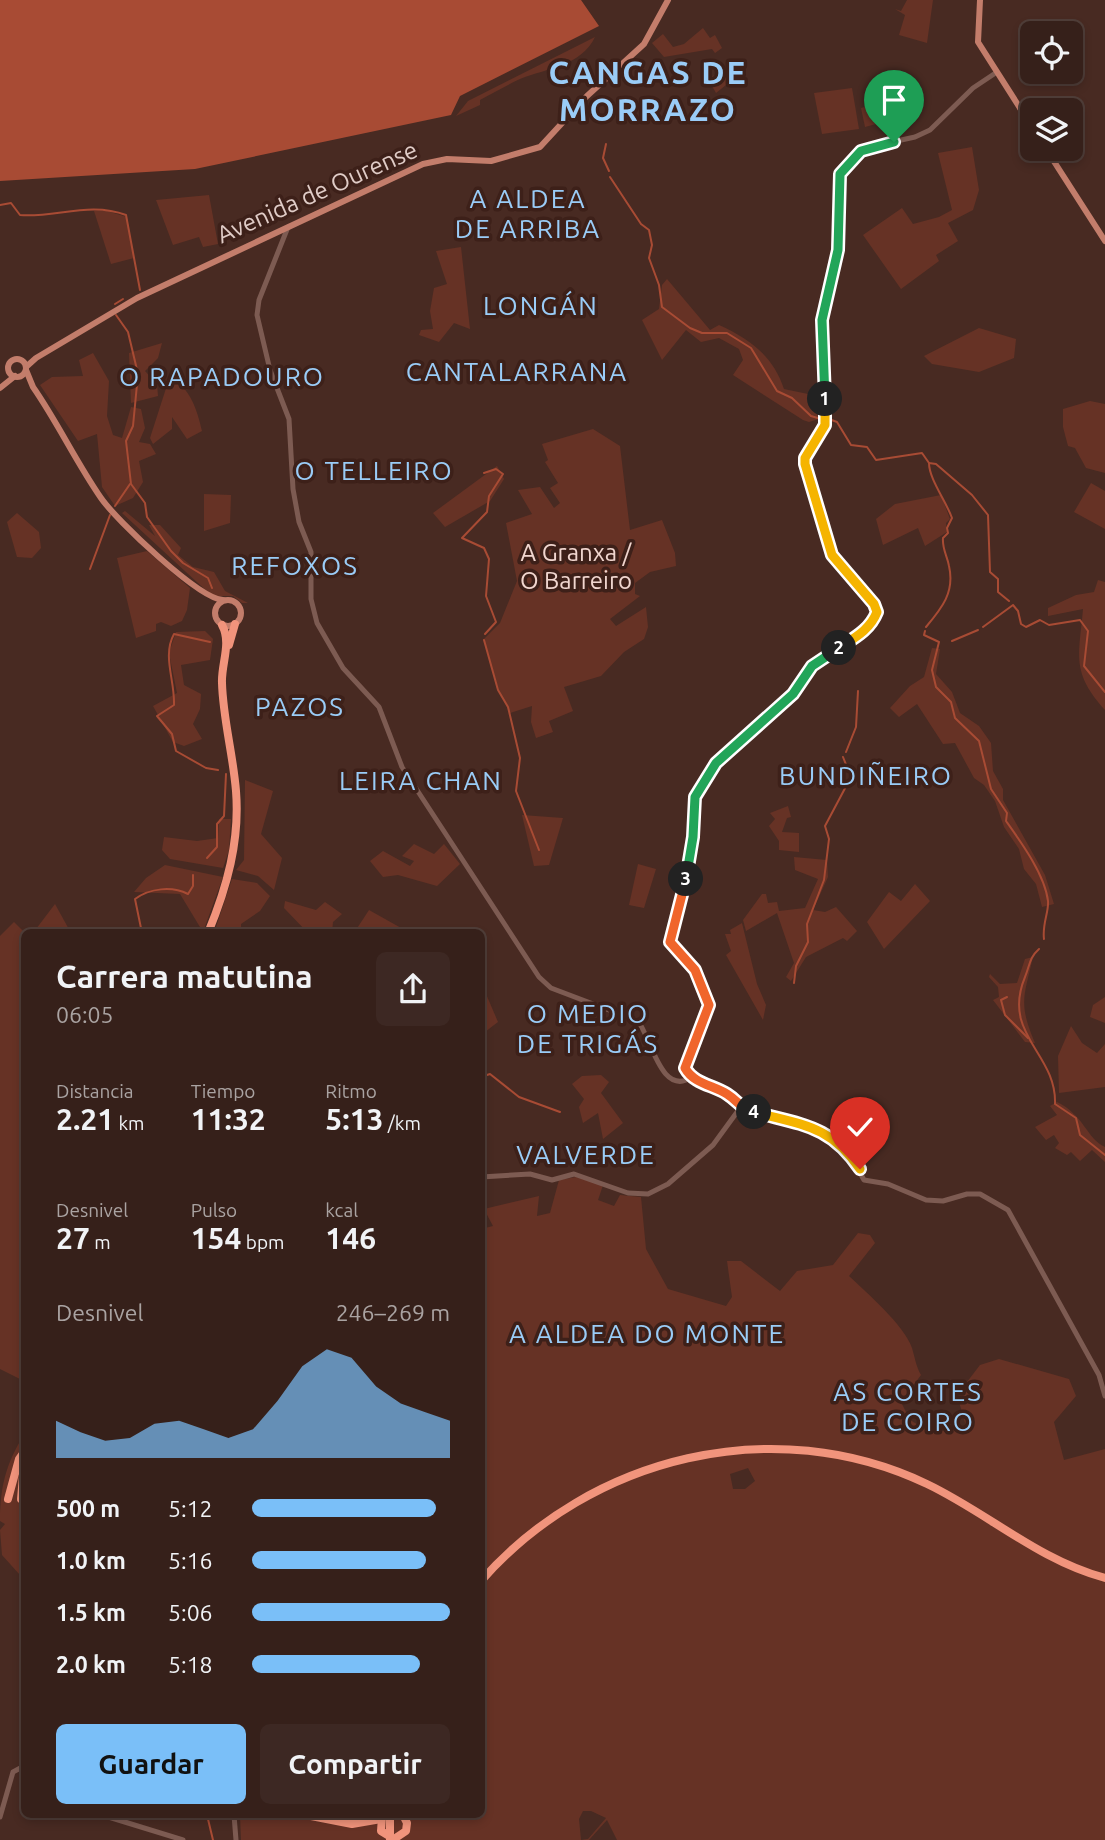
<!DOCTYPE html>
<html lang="es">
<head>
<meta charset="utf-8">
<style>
  :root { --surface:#36201a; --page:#3d2823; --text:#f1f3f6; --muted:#aaa3a2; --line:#503e39; --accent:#7abff8 }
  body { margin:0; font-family:Ubuntu,sans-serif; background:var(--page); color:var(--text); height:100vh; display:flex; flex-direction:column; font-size:26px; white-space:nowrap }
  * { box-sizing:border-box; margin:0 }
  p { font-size:23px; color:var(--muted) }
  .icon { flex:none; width:38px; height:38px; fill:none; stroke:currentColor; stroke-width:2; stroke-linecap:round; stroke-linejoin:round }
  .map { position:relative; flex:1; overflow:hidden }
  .sheet { position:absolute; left:21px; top:929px; width:464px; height:889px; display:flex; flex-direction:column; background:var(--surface); border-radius:10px; box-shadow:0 4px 10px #0003,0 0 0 2px var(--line) }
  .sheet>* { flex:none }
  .controls { position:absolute; left:1020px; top:21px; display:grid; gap:14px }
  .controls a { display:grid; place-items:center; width:63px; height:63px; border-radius:10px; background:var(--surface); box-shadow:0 4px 10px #0003,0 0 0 2px var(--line); font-size:35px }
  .pin { position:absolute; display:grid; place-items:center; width:60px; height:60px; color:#fff; margin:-72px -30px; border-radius:50% 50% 50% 0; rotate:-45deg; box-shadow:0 0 7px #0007 }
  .pin .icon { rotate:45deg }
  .km { position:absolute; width:35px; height:35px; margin:-18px; border-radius:50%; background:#222; color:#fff; font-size:19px; line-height:35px; text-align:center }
  .round { display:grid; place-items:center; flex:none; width:74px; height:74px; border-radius:10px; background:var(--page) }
  .summary { display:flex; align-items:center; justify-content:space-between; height:119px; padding:0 35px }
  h1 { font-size:32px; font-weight:600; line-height:52px }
  .figures { display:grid; grid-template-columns:repeat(3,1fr); gap:10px; height:119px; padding:7px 35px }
  .figures div { display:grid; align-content:center }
  .figures b { font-size:30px; font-weight:600 }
  .figures small { font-size:19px; font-weight:400 }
  .figures p { font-size:19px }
  .chart { height:196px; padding:14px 35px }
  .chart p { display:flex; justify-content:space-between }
  .chart svg { width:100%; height:126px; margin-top:7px; fill:var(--accent); opacity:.7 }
  .action { display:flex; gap:14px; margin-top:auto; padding:14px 35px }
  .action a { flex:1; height:80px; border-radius:10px; background:var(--accent); color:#111; font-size:28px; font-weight:600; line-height:80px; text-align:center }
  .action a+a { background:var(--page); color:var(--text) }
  ul { padding:0 35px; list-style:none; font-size:23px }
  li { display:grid; grid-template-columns:112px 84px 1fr; align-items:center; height:52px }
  li i { height:18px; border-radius:9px; background:var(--accent) }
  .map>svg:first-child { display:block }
  .green { fill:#663225; fill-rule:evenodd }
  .water { fill:#a84b34 }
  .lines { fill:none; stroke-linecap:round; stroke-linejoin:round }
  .stream { stroke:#a84b34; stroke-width:2 }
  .minor { stroke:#7d5b52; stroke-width:5 }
  .major { stroke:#c37d6b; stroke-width:6 }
  .highway { stroke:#f1947c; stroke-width:8 }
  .split-1-casing { stroke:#fff; stroke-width:14 }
  .split-2-casing { stroke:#fff; stroke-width:14 }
  .split-3-casing { stroke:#fff; stroke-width:14 }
  .split-4-casing { stroke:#fff; stroke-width:14 }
  .split-5-casing { stroke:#fff; stroke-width:14 }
  .split-1 { stroke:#22a559; stroke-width:9 }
  .split-2 { stroke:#f5b400; stroke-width:9 }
  .split-3 { stroke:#22a559; stroke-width:9 }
  .split-4 { stroke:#f0652b; stroke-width:9 }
  .split-5 { stroke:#f5b400; stroke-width:9 }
  .labels { text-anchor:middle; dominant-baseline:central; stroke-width:7; stroke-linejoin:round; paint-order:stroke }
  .street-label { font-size:24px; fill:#e0ccc7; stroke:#3d2019 }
  .park-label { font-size:24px; fill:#f1d6cf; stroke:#3d2019 }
  .neighbourhood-label { font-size:26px; letter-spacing:2px; fill:#9accf7; stroke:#3d2019 }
  .district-label { font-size:32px; font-weight:bold; letter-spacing:2px; fill:#9accf7; stroke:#3d2019 }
</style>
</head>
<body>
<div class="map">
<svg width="1105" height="1840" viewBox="0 0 1105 1840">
  <rect width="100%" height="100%" fill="#482a22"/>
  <g class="green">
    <polygon points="907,0 933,0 927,43 899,35 905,15 895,9 901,11"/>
    <polygon points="703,28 710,38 715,35 722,48 715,53 712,49 664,57 652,43 663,34 673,47 684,44"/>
    <path d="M595 37C581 66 547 68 520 79 507 85 493 93 480 100V105L456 116 468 101Z"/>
    <polygon points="730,66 736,77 716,93 708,79"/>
    <polygon points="852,88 859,129 822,134 814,93"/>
    <polygon points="886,101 891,120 865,127 861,108"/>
    <polygon points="972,147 979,190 973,210 948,223 958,241 936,255 939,261 901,289 863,235 902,208 913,224 939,217 952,210 938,153"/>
    <polygon points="209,195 218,244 203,247 199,237 173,245 156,200"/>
    <polygon points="94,211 107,211 127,217 134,258 111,264"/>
    <polygon points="461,247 470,329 454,323 439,342 419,335 421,330 433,329 430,311 434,288 447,284 436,251"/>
    <path d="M667 279 710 330 719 325C750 339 773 356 784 389L808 394 812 410 822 413V418L809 422 803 420 733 375 743 360 739 349 719 338 701 342 686 330 662 360 642 320 659 309 662 285Z"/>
    <polygon points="979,328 1016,339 1014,358 979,372 932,364 924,356"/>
    <polygon points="162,343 158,358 145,371 157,384 158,396 131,403 129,353"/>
    <polygon points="93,353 109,381 107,416 113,435 122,438 131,407 141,409 145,428 139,442 150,444 156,454 139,461 143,482 133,498 115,506 102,487 97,434 78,441 40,385 52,377 83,376 79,360"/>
    <path d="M169 379C190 384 198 413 202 431L187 439 172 417V429L153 444 150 438Z"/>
    <polygon points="1090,401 1105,404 1105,473 1086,468 1075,448 1068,446 1063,427 1063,409"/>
    <polygon points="593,429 620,446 630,530 662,520 675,553 676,566 650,572 635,583 635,594 640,596 610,619 616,626 646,607 648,627 644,639 624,652 601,676 564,687 573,711 549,721 553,732 536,738 531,722 532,706 510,713 499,691 484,639 500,623 517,581 506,523 532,514 518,490 540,487 554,508 560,503 550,488 558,483 545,462 548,460 542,444"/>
    <polygon points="497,466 504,479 490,501 445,527 433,513"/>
    <polygon points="1091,483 1105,491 1105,529 1074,512"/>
    <polygon points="204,494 231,495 230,523 204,531"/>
    <polygon points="941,495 950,519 946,523 947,532 925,546 918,528 883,545 876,519 895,504"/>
    <polygon points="125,511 155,536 149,525 160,525 181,548 178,555 193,567 214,572 225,591 248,603 242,603 233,596 212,596 122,513"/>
    <polygon points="17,513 39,532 41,548 32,558 17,557 7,522"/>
    <polygon points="147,551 190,588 187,610 182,621 171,626 161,622 156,624 156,631 136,638 117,558"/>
    <path d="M1098 580 1105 582V710C1071 672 1079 656 1083 609L1048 616V608L1076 595 1094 592Z"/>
    <polygon points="205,631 213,639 210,660 181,665 184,685 201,694 200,709 193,724 202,739 184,746 173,742 153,706 177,693 169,653 176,632"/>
    <polygon points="932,648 940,649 936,674 952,692 960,713 979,726 991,743 993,771 1003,789 1003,800 1045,875 1054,904 1042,907 1036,884 1024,869 1019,849 1004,827 995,801 984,785 974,778 955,743 943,744 917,704 899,717 890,708 910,686 924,677"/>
    <polygon points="245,780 273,791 261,834 282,858 274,890 258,876 236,870 244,860"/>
    <polygon points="788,806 791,817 787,818 782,832 799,833 799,852 779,850 779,841 769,826 775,819 770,813"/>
    <polygon points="522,815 563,818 549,865 534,866"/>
    <polygon points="219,819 231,819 229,850 223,868 170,859 162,850 164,837 197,841 218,838"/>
    <polygon points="414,844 434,854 444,844 460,864 437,886 398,875 383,877 370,861 383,851 410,866 414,861 402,856"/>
    <polygon points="794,857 827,860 828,877 813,910 825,912 836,907 857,931 847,941 843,938 806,957 791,981 786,977 794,963 777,913 746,931 743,920 762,894 766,894 768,903 777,902 779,911 805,908 818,879 795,870"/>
    <polygon points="638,864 656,869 644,908 629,905"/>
    <polygon points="165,865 223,877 203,932 180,894 134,892 146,878"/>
    <polygon points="232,879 257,883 270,896 260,911 241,924 241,933 214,933"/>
    <polygon points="915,884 930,901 884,949 867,922 889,892 901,901"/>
    <polygon points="285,901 316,910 325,902 342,914 333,922 332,933 308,933 284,908"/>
    <polygon points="55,904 71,933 33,933"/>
    <polygon points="369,910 410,933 354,933"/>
    <polygon points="14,922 25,933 24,1381 0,1369 0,936"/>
    <polygon points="742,923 757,984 766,1005 763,1020 726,955 731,951 725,934 731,934 730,930"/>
    <path d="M1033 957C1024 997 1018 1003 1035 1043L1025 1042 993 1000 999 997 998 987 989 977 990 974 1000 984 1017 983 1025 959Z"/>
    <polygon points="481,990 486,994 498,1022 481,1035"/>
    <polygon points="1105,997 1105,1023 1090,1017 1093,1005"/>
    <polygon points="1071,1026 1082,1043 1097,1053 1105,1044 1105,1087 1059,1093 1058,1056"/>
    <polygon points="601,1075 609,1082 601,1093 623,1123 603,1139 598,1113 583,1123 579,1107 584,1099 572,1084 582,1076"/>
    <path d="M1057 1102C1084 1115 1087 1139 1105 1147V1162L1092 1150 1080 1161 1071 1152 1067 1155 1055 1148 1059 1143 1054 1135 1046 1140 1035 1127 1057 1115 1050 1106Z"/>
    <path d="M576 1177 603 1185 598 1200 614 1206 620 1195 641 1197 646 1249 668 1289 726 1306 732 1297 727 1261H741L780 1291 797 1271 833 1265 858 1233 870 1235 875 1243 849 1276C867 1293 904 1325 912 1348 915 1358 916 1366 921 1375L901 1402 910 1420 932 1433 966 1426 957 1395 980 1365 999 1359 1069 1379 1076 1396 1054 1422 1064 1460 1105 1449V1840H617L607 1820 589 1840H241L240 1815H481V1229L493 1226 484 1209 539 1196 537 1216 550 1213 559 1180ZM748 1468 755 1481 745 1489H733L730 1474ZM583 1811H591L606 1818 588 1839 581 1840 579 1819Z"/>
    <path d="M24 1435V1572L20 1575 2 1555 0 1530 5 1524 0 1521C0 1487 6 1463 24 1435Z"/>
  </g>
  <polygon class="water" points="0,0 581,0 599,26 460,96 451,115 195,169 0,181"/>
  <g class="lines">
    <g class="stream">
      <polyline points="606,144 603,158 609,171"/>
      <polyline points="610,177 641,224 649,230 652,245 649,258 659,285 662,307 690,328 702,333 727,333 751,348 777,391 792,398 811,416 821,419"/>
      <path d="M0 205 11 203 20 215C55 218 90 201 126 215L140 290"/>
      <polyline points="115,304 123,299"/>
      <polyline points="116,315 128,332 138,374 133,426 126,441 131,484 145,503 147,517 171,551 183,563 208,578 212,588"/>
      <polyline points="829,419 837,422 851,445 867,447 876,460 922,453 929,463 936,464 972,495 988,515 990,572 998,579 998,592 1009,601"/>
      <polyline points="484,473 496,469 503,474 489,496 487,512 462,538 484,548 489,559 486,596 496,622 485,634"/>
      <polyline points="115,506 130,484"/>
      <polyline points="90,569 110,515"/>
      <path d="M926 627C942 608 955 592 949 566 947 555 942 549 943 538L948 533 947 528 952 518C946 501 929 479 929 463"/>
      <polyline points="983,627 1013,605 1018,611 1021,624 1026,627 1040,620 1049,625 1080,620 1088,631 1084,666 1105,692"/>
      <path d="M925 631 924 635 939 642 932 670 936 687 951 702 955 718 979 741 991 789 1007 813 1006 821C1021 842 1045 875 1048 901 1049 912 1042 924 1044 939"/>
      <polyline points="484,640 498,690 508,707 520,758 516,791 539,850"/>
      <polyline points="952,641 978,630"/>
      <path d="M210 642 174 634C162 656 175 680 174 705L157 716 172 734 176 751 206 768 218 770"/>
      <polyline points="846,752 856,727 858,691"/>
      <polyline points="207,858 217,847 217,824 224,816 226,774"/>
      <path d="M142 933 135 899C150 888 172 886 188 894L193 886V875"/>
      <path d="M1039 949C1029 958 1030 965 1025 977 1001 1035 1057 1053 1055 1104L1076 1118 1080 1135 1105 1155"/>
      <polyline points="794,983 796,966 808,942 807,924 824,880 829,839 825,826 851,777 843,757"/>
      <polyline points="1007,997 1001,1000 1005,1015 1028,1038"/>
      <polyline points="481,1077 490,1074 519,1097 560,1112"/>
      <polyline points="207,1815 213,1840"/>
    </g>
    <g class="minor">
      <path d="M997 72 973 88 930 130 915 137 869 147 840 174 838 250 822 320 826 416 805 464 832 555 874 604 877 612 873 621 862 634 812 666 793 694 716 763 696 797 693 837 679 914 670 942C683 963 702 975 708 1001 714 1025 676 1051 688 1073 699 1084 713 1086 726 1094 733 1098 737 1107 746 1110 806 1131 830 1117 864 1180L888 1184 926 1200 943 1201 967 1194H980L1008 1210 1099 1375 1105 1396"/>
      <path d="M288 227 259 300 257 315 270 370 289 419 293 489 299 522 311 552V599L317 623 343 668 379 707 402 767 539 977 551 988 638 1021C651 1037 661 1098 692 1077"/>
      <polyline points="481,1177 530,1174 552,1180 574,1174 628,1193 648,1194 668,1184 713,1145 740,1108"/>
      <polyline points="102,1815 183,1840"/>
      <polyline points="234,1815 236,1840"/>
      <polyline points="0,1817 13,1772 24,1766"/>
    </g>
    <g class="major">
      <polyline points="980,0 978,42 1032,127"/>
      <polyline points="1046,149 1105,241"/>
      <circle cx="17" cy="368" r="9"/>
      <polyline points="26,367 36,358 137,298 423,164 447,159 491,161 540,147 587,96 644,44 668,0"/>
      <path d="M26 370 33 387C58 423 76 462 101 498 116 520 199 599 223 600"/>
      <polyline points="0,388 15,376"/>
      <circle cx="228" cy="613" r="13"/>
    </g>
    <g class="highway">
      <polyline points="229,645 235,624"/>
      <path d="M208 933C227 887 240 841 236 791 233 754 223 719 222 683 221 664 232 643 222 625"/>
      <polyline points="8,1499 19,1459 24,1452"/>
      <polyline points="21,1499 24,1464"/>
      <path d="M481 1581C591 1456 774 1411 927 1484 988 1513 1038 1560 1105 1578"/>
      <polyline points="306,1815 352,1824 381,1819"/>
      <polyline points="382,1817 381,1831 394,1839 406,1831 407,1823 403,1815"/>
      <polyline points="390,1840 390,1815"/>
    </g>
  </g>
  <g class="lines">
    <defs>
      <polyline id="split-1" points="825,399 822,320 838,250 840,174 861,151 894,142"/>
      <path id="split-2" d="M825 399V425L805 458V464L832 555 874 604 877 612C870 630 854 638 839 648"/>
      <polyline id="split-3" points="686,879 693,837 695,797 716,763 793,694 812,666 839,648"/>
      <path id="split-4" d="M686 879 670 942 695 970 709 1005 685 1068C694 1084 713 1085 727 1094 738 1101 741 1109 754 1112"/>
      <path id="split-5" d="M754 1112C802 1125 830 1125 860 1169"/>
    </defs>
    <use href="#split-1" class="split-1-casing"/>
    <use href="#split-2" class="split-2-casing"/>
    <use href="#split-3" class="split-3-casing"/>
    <use href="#split-4" class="split-4-casing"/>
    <use href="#split-5" class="split-5-casing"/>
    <use href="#split-1" class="split-1"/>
    <use href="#split-2" class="split-2"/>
    <use href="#split-3" class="split-3"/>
    <use href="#split-4" class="split-4"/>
    <use href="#split-5" class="split-5"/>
  </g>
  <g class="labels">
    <g class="street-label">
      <text transform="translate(317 192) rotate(-24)">Avenida de Ourense</text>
    </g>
    <g class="park-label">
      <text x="576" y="552">A Granxa /<tspan x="576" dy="28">O Barreiro</tspan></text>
    </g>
    <g class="neighbourhood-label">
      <text x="528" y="198">A ALDEA<tspan x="528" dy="30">DE ARRIBA</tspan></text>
      <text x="541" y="305">LONGÁN</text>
      <text x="517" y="371">CANTALARRANA</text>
      <text x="222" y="376">O RAPADOURO</text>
      <text x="374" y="470">O TELLEIRO</text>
      <text x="295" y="565">REFOXOS</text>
      <text x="300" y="706">PAZOS</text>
      <text x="866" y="775">BUNDIÑEIRO</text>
      <text x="421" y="780">LEIRA CHAN</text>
      <text x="588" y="1013">O MEDIO<tspan x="588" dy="30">DE TRIGÁS</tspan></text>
      <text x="586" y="1154">VALVERDE</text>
      <text x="647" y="1333">A ALDEA DO MONTE</text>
      <text x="908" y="1391">AS CORTES<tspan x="908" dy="30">DE COIRO</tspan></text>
    </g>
    <g class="district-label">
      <text x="648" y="72">CANGAS DE<tspan x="648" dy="37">MORRAZO</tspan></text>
    </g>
  </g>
</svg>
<div class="controls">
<a><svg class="icon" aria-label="locate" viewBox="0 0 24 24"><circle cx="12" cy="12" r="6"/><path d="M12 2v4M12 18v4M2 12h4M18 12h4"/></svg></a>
<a><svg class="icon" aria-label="layers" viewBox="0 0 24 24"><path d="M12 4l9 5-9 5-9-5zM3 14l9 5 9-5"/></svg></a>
</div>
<div class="pin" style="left:894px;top:142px;background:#1e9e55"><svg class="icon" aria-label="arrive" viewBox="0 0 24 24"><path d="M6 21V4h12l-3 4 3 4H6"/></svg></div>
<div class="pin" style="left:860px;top:1169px;background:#d93025"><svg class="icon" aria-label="check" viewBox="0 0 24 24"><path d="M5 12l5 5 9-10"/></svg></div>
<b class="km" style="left:825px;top:399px">1</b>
<b class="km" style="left:839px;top:648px">2</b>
<b class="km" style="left:686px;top:879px">3</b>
<b class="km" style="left:754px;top:1112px">4</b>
<section class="sheet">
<div class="summary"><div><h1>Carrera matutina</h1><p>06:05</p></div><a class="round"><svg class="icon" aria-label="share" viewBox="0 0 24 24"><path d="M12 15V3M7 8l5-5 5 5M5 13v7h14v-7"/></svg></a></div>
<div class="figures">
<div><p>Distancia</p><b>2.21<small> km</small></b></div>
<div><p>Tiempo</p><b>11:32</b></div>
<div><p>Ritmo</p><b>5:13<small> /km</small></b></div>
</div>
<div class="figures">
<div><p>Desnivel</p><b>27<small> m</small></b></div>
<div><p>Pulso</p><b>154<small> bpm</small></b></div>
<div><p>kcal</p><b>146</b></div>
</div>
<div class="chart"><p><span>Desnivel</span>246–269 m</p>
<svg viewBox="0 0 160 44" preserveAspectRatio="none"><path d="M0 44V31L10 35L20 38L30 37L40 32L50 31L60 34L70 37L80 34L90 24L100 12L110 6L120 9L130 19L140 25L150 28L160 31V44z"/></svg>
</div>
<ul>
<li><b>500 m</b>5:12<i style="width:93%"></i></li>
<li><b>1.0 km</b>5:16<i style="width:88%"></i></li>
<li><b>1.5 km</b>5:06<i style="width:100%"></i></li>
<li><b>2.0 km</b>5:18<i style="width:85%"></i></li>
</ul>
<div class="action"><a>Guardar</a><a>Compartir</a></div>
</section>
</div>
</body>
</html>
